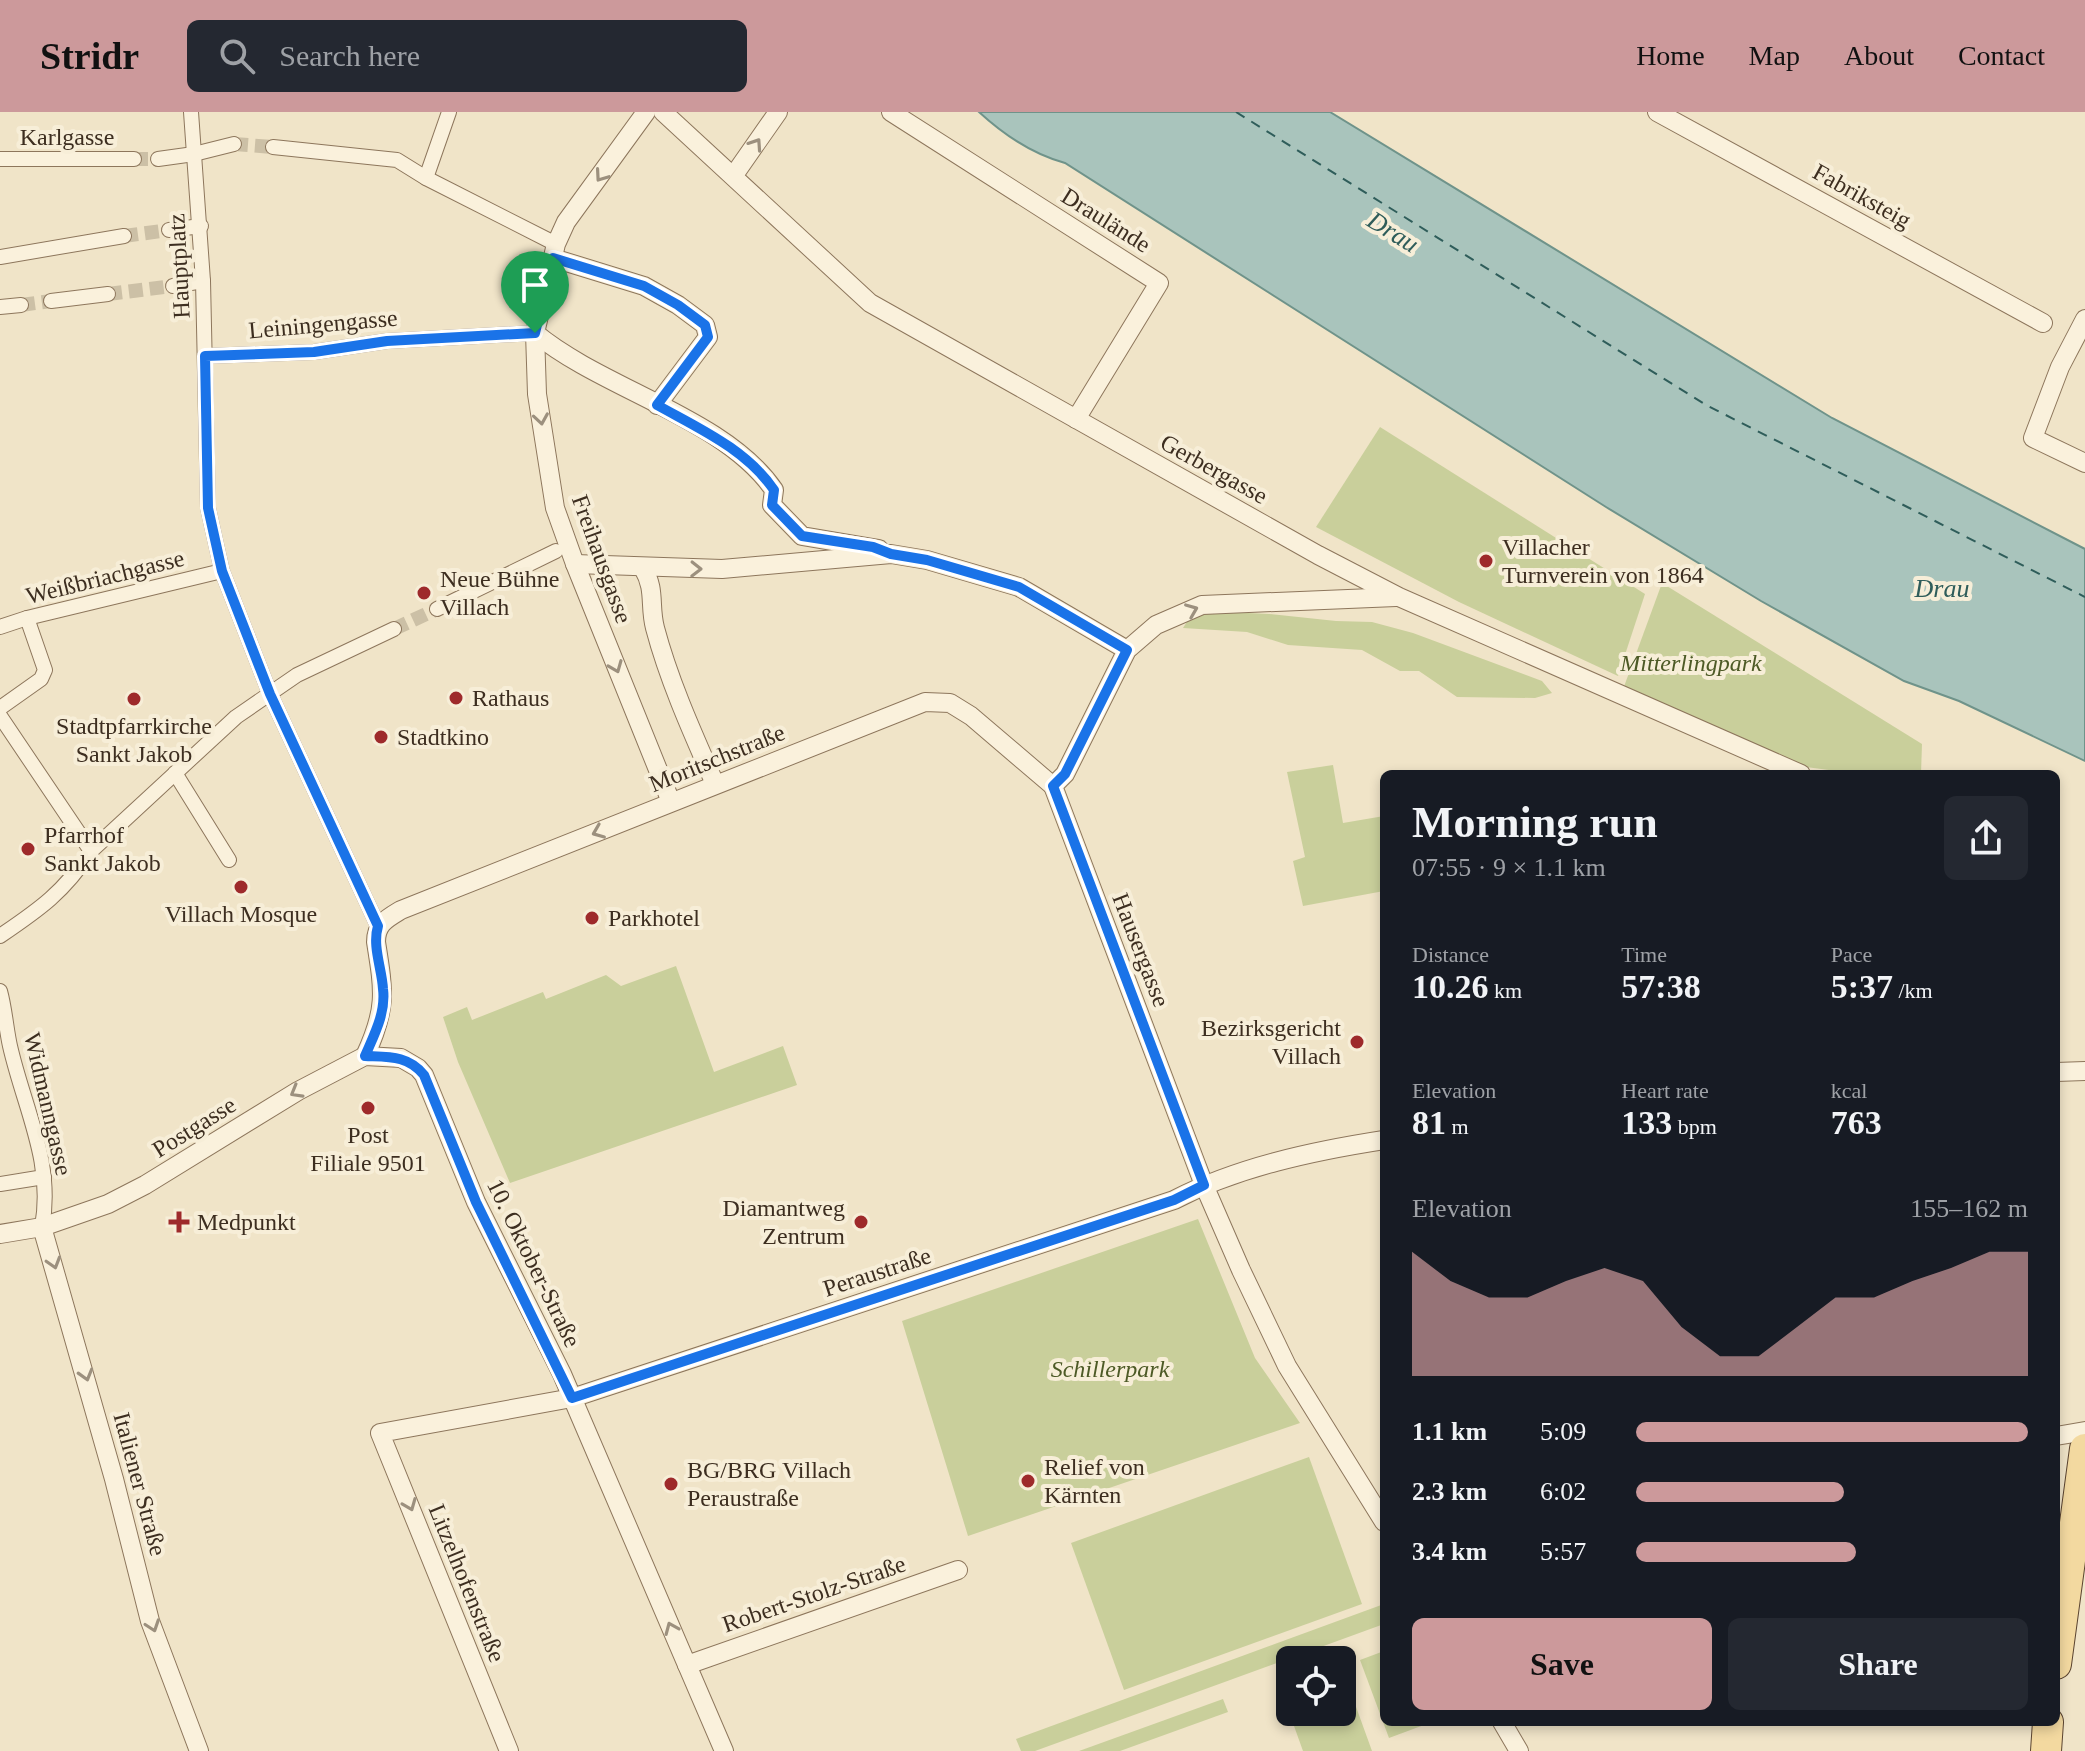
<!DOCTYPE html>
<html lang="en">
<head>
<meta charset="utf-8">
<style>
  :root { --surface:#171b24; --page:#242831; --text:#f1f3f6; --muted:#9ea1a6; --accent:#cc999b }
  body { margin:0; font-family:"Times New Roman",serif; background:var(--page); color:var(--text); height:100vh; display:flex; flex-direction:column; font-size:30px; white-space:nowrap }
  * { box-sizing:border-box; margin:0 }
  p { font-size:26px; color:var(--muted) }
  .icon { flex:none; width:44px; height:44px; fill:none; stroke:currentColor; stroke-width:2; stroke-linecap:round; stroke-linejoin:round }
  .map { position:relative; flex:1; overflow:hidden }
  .side { position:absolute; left:1380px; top:658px; width:680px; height:956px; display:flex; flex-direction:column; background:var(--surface); border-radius:12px; box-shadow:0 4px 12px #0003 }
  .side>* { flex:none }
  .tools { position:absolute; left:1276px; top:1534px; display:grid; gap:16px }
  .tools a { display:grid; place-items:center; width:80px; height:80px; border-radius:12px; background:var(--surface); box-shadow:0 4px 12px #0003; font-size:40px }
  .pin { position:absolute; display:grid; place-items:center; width:68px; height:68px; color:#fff; margin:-82px -34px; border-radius:50% 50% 50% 0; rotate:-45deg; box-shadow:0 0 8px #0007 }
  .pin .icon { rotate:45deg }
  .round { display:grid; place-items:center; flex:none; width:84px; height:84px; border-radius:12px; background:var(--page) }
  .head { display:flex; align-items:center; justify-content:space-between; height:136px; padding:0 32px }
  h1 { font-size:44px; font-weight:600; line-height:60px }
  .stats { display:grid; grid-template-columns:repeat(3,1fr); gap:12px; height:136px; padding:8px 32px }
  .stats div { display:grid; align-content:center }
  .stats b { font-size:34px; font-weight:600 }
  .stats small { font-size:22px; font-weight:400 }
  .stats p { font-size:22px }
  .chart { height:224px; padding:16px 32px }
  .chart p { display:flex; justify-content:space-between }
  .chart svg { width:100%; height:144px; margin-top:8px; fill:var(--accent); opacity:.7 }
  .primary-button { display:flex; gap:16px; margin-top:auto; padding:16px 32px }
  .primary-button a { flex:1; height:92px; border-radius:12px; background:var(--accent); color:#111; font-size:32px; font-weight:600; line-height:92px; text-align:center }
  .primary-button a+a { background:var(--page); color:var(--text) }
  ul { padding:0 32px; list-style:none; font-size:26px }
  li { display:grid; grid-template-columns:128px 96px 1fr; align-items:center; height:60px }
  li i { height:20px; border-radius:10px; background:var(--accent) }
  header { display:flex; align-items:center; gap:48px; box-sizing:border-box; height:112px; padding:0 40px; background:var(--accent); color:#111 }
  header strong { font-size:38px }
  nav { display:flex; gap:44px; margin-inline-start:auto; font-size:28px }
  .search { width:560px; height:72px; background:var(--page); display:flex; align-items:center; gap:20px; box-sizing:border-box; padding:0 28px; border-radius:12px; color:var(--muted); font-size:30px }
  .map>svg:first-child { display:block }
  .green { fill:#c9cf9b }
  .water { fill:#a9c4bc; stroke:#6f938a; stroke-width:2 }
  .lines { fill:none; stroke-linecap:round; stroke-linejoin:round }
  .ferry { stroke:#2f5d5a; stroke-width:2; stroke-dasharray:10 8; stroke-linecap:butt }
  .pedestrian-tunnel { stroke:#ccc0a6; stroke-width:14; stroke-dasharray:14 7; stroke-linecap:butt }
  .pedestrian-casing { stroke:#8d765c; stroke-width:16 }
  .minor-casing { stroke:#8d765c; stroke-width:20 }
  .primary-casing { stroke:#5b4430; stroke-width:32 }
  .pedestrian { stroke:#faf1dc; stroke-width:14 }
  .minor { stroke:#faf1dc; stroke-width:18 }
  .primary { stroke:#f3d9a0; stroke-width:30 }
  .oneway { stroke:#9c907e }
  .route-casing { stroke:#fff; stroke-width:16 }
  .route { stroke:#1a73e8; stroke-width:10 }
  .poi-dot { fill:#9e2a2b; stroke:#f7eed8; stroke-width:3 }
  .labels { text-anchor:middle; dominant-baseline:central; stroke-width:8; stroke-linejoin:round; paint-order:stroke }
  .street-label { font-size:24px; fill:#3d2e20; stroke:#f7eed8 }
  .poi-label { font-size:24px; fill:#3d2e20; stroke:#f7eed8; text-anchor:start }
  .park-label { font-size:24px; font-style:italic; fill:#4d5a26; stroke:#f7eed8 }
  .water-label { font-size:26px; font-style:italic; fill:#2f5d5a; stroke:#f7eed8 }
</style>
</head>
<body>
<header>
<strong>Stridr</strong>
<div class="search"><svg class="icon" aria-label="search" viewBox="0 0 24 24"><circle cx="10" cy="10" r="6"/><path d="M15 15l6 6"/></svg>Search here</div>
<nav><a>Home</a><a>Map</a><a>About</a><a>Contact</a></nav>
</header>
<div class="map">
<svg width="2085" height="1639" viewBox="0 0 2085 1639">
  <rect width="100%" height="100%" fill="#f0e4c8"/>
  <g class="green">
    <polygon points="1380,315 1645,482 1618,564 1459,490 1316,415"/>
    <polygon points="1662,471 1922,632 1921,662 1859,662 1806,655 1622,580"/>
    <polygon points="1207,499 1269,502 1336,509 1372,510 1413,521 1542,569 1552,581 1535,586 1457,585 1419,559 1400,559 1362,538 1288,533 1247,520 1183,516 1190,505"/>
    <polygon points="1333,653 1343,711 1384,704 1384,779 1303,794 1293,749 1305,745 1287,660"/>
    <polygon points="676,854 714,960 783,934 797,973 510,1071 458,950 443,905 467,895 472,908 543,880 546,887 606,863 621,874"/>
    <polygon points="1198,1107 1255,1246 1300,1311 968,1424 902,1209"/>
    <polygon points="1309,1345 1362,1492 1124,1578 1071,1431"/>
    <polygon points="1384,1492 1384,1512 1035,1639 1021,1639 1016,1627"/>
    <polygon points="1384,1539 1384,1610 1432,1610 1389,1626 1360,1548"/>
    <polygon points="1342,1556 1372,1639 1303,1639 1280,1575 1290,1571 1290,1600 1342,1600"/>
    <polygon points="1223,1587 1228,1600 1120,1639 1079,1639"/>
  </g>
  <path class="water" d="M979 0H1330L1832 306 2085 437V649L1959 589 1904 569 1761 489 1606 395 1065 51C1032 42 1004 23 979 0Z"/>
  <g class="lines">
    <polyline class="ferry" points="1236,0 1706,293 2085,485"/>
    <g class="pedestrian-tunnel">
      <polyline points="234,32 273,35"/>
      <polyline points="134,47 158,47"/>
      <polyline points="124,124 169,118"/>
      <polyline points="108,182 173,174"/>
      <polyline points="21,193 51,189"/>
      <polyline points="394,517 437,497"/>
    </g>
    <defs>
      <g id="pedestrian">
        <polyline points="191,0 203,169 208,396 222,459 270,582 378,814"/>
        <polyline points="273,35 397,48 426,66 556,132"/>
        <polyline points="0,47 134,47"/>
        <polyline points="158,47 194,42 234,32"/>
        <polyline points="426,66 449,0"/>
        <polyline points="169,118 201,114"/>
        <polyline points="0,145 124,124"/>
        <polyline points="173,174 203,169"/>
        <polyline points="51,189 108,182"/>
        <polyline points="0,195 21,193"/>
        <polyline points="205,244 314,240 387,229 535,221"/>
        <polyline points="437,497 556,439"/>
        <polyline points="0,515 27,506 222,459"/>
        <polyline points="0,596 41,567 45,558 27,506"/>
        <polyline points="0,604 91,739"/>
        <polyline points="175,661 229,748"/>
        <path d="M0 824C40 797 64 780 91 739L236 605 297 563 394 517"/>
        <path d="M0 879C5 897 6 916 10 934 24 996 54 1050 42 1115"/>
        <polyline points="0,1072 44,1065"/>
      </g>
      <g id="minor">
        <polyline points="646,0 566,110 556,132 535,221 537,282 555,396 575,452 671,690"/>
        <polyline points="663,0 870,191 1318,443 1399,485 1801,662"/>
        <polyline points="891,0 1159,171 1076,307"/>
        <polyline points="1657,0 2043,211"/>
        <polyline points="734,63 778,0"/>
        <polyline points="553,146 644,174 678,193 705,213 708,225 657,293"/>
        <polyline points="2085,207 2060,255 2033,326 2085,351"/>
        <path d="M535 221C602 277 725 306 774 378L772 393 802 424 879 437"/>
        <polyline points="575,452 722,457 891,442 927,448 1019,475 1127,538"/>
        <path d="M643 456C656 478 649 493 655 516 669 569 693 622 715 672"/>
        <path d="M365 944C387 897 384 880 376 830 376 812 386 807 401 798L925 590 950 591 971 604 1053 674"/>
        <polyline points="2056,960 2085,959"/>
        <polyline points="42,1115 114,1367 150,1509 199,1639"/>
        <polyline points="0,1122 42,1115 108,1092 145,1073 298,979 365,944 401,946 418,956 424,963 476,1090 562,1262 724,1639"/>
        <polyline points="2056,1324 2085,1319"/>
        <polyline points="1384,1410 1287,1254 1241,1158 1204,1073 1053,674 1065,662 1127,538 1156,513 1202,493 1396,485"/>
        <polyline points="687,1553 958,1458"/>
        <polyline points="1502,1610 1519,1639"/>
        <path d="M509 1639 380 1321 572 1286 1174 1088C1238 1055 1313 1039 1384 1028"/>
      </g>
      <g id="primary">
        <polyline points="2056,1552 2085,1337"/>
        <polyline points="2046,1639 2048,1610"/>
      </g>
    </defs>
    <use href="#pedestrian" class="pedestrian-casing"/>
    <use href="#minor" class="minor-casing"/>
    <use href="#primary" class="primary-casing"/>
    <use href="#pedestrian" class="pedestrian"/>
    <use href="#minor" class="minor"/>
    <use href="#primary" class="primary"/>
  </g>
  <defs><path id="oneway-chevron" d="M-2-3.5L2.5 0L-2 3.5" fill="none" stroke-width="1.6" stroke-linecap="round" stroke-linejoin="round" transform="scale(2)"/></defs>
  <g class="oneway">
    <use href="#oneway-chevron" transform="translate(756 32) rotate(-56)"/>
    <use href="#oneway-chevron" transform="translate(601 64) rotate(125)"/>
    <use href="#oneway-chevron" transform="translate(541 307) rotate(81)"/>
    <use href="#oneway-chevron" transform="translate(696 457) rotate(1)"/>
    <use href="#oneway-chevron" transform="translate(1192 498) rotate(-22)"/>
    <use href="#oneway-chevron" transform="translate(616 555) rotate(68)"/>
    <use href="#oneway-chevron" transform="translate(598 720) rotate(158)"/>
    <use href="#oneway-chevron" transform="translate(296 980) rotate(150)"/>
    <use href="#oneway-chevron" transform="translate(54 1151) rotate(73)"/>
    <use href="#oneway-chevron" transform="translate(86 1263) rotate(74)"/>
    <use href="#oneway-chevron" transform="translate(410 1393) rotate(68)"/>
    <use href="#oneway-chevron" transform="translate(153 1514) rotate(71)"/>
    <use href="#oneway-chevron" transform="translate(671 1516) rotate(-113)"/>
  </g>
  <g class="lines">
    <defs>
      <path id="route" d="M553 146 644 174 678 193 705 213 708 225 657 293C698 316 746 337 774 378L772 393 802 424 873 435 891 442 927 448 1019 475 1127 538 1065 662 1053 674 1204 1073 1174 1088 572 1286 476 1090 424 963C408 943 388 945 365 944 374 923 386 901 383 877 382 857 372 834 378 814L270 582 222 459 208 396 205 244 314 240 387 229 535 221Z"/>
    </defs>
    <use href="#route" class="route-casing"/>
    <use href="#route" class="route"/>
  </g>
  <g class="poi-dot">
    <circle cx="1486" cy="449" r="8"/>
    <circle cx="424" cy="481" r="8"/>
    <circle cx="456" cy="586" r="8"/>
    <circle cx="134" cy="587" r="8"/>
    <circle cx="381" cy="625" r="8"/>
    <circle cx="28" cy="737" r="8"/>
    <circle cx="241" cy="775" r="8"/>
    <circle cx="592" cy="806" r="8"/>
    <circle cx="1357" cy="930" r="8"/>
    <circle cx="368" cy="996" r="8"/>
    <path d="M175 1098h8v8h8v8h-8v8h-8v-8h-8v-8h8z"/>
    <circle cx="861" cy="1110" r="8"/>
    <circle cx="1028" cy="1369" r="8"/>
    <circle cx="671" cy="1372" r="8"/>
  </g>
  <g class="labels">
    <g class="street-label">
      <text x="67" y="25">Karlgasse</text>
      <text transform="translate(1862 84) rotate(29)">Fabriksteig</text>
      <text transform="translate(1106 108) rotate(32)">Draulände</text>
      <text transform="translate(179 154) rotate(-93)">Hauptplatz</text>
      <text transform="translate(323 212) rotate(-5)">Leiningengasse</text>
      <text transform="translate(1214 357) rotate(29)">Gerbergasse</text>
      <text transform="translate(602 447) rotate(70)">Freihausgasse</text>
      <text transform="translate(105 465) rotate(-14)">Weißbriachgasse</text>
      <text transform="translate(717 646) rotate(-22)">Moritschstraße</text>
      <text transform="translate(1141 838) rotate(69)">Hausergasse</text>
      <text transform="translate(48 992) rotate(77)">Widmanngasse</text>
      <text transform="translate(194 1015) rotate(-32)">Postgasse</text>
      <text transform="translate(534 1151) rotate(64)">10. Oktober-Straße</text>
      <text transform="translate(877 1160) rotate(-18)">Peraustraße</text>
      <text transform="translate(140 1372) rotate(75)">Italiener Straße</text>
      <text transform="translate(467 1471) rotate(68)">Litzelhofenstraße</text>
      <text transform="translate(814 1482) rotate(-19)">Robert-Stolz-Straße</text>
    </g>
    <g class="poi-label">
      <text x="1502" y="435">Villacher<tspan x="1502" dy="28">Turnverein von 1864</tspan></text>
      <text x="440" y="467">Neue Bühne<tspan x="440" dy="28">Villach</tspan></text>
      <text x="472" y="586">Rathaus</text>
      <text x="134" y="614" text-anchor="middle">Stadtpfarrkirche<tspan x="134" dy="28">Sankt Jakob</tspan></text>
      <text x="397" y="625">Stadtkino</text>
      <text x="44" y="723">Pfarrhof<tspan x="44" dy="28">Sankt Jakob</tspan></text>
      <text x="241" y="802" text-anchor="middle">Villach Mosque</text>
      <text x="608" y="806">Parkhotel</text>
      <text x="1341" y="916" text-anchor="end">Bezirksgericht<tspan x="1341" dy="28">Villach</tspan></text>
      <text x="368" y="1023" text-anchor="middle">Post<tspan x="368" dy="28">Filiale 9501</tspan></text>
      <text x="845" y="1096" text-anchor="end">Diamantweg<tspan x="845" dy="28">Zentrum</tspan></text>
      <text x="197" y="1110">Medpunkt</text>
      <text x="1044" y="1355">Relief von<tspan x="1044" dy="28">Kärnten</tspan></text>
      <text x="687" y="1358">BG/BRG Villach<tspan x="687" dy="28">Peraustraße</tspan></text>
    </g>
    <g class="park-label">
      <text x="1691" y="551">Mitterlingpark</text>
      <text x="1110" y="1257">Schillerpark</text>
    </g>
    <g class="water-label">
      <text transform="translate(1393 120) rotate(32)">Drau</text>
      <text x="1942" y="476">Drau</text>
    </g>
  </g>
</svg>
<div class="tools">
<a><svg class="icon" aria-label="locate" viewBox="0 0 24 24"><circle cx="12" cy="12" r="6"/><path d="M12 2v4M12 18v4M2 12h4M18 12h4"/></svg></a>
</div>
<div class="pin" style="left:535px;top:221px;background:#1e9e55"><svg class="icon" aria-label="arrive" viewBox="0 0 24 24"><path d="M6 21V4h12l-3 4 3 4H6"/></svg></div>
<section class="side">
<div class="head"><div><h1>Morning run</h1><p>07:55 · 9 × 1.1 km</p></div><a class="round"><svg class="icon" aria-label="share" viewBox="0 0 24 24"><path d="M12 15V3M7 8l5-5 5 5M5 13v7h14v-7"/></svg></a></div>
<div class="stats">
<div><p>Distance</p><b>10.26<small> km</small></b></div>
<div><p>Time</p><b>57:38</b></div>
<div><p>Pace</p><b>5:37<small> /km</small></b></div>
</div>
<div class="stats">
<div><p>Elevation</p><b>81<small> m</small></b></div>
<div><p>Heart rate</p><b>133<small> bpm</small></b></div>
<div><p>kcal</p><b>763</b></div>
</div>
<div class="chart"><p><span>Elevation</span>155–162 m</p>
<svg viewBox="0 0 160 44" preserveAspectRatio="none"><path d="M0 44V6L10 15L20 20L30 20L40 15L50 11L60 15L70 29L80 38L90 38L100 29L110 20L120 20L130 15L140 11L150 6L160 6V44z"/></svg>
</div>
<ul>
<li><b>1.1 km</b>5:09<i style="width:100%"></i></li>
<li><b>2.3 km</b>6:02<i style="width:53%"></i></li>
<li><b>3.4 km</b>5:57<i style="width:56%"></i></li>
</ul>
<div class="primary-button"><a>Save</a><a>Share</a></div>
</section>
</div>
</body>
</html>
